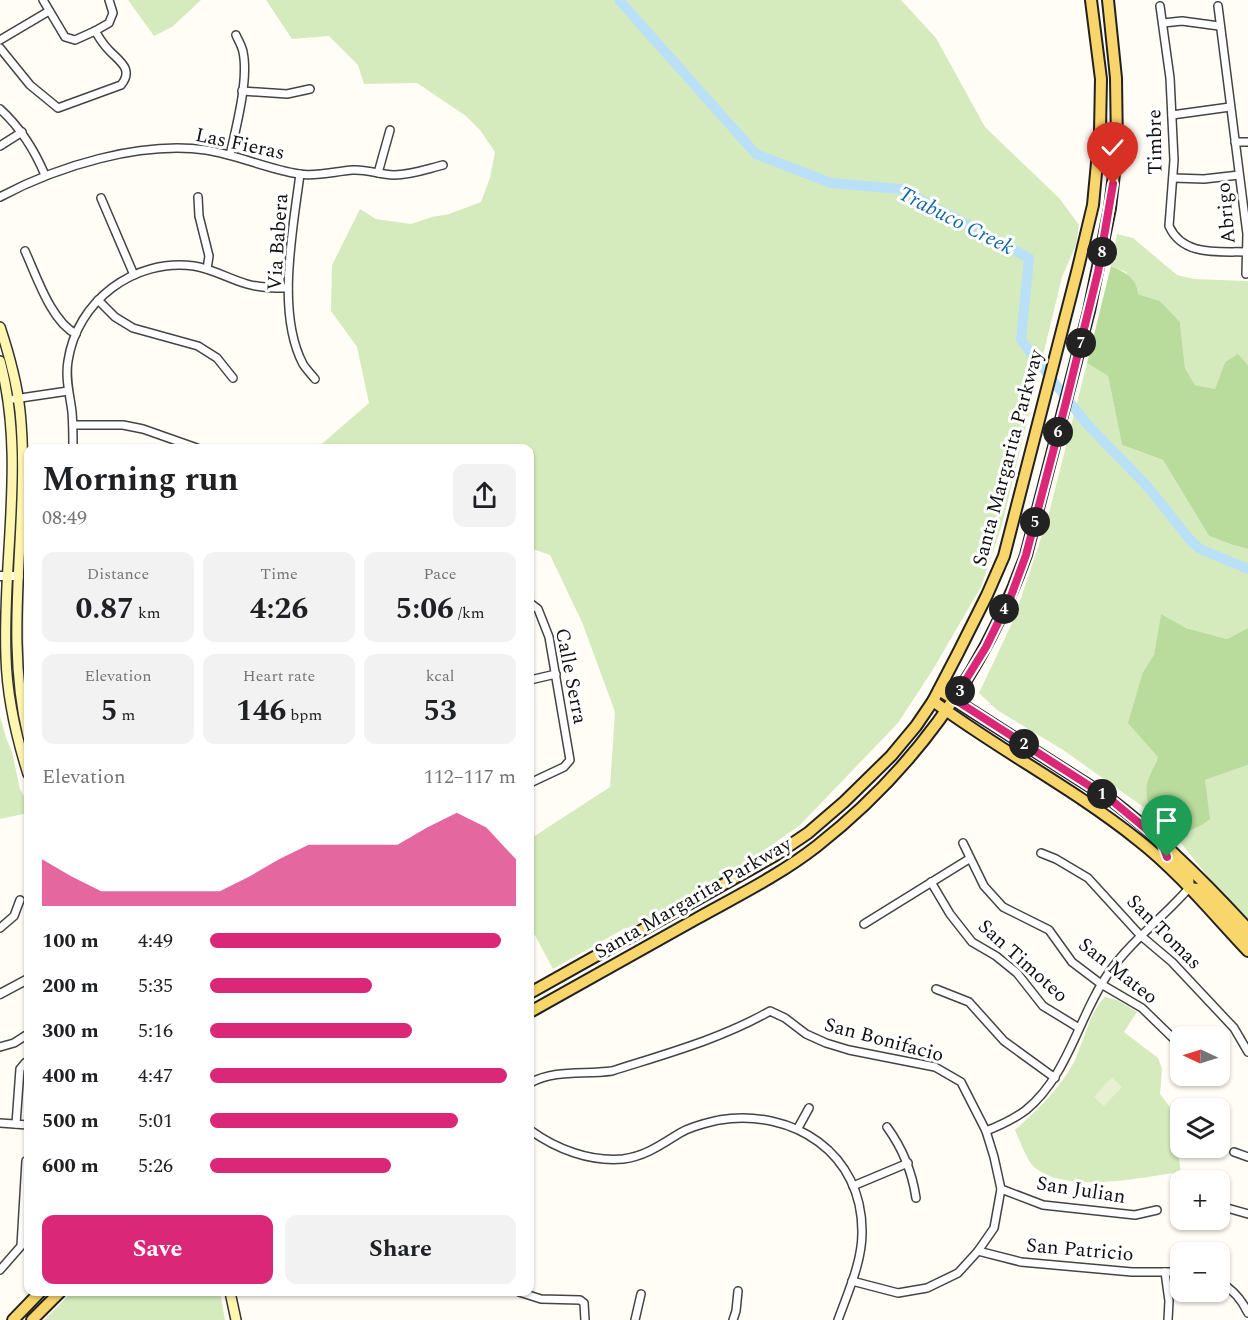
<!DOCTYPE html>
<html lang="en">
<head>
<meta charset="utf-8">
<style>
  :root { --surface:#fff; --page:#f2f2f2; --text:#202124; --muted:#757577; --accent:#db2777 }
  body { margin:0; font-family:Spectral,serif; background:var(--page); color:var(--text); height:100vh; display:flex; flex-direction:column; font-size:22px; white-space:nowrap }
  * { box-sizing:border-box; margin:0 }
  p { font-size:20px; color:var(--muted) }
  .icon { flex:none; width:33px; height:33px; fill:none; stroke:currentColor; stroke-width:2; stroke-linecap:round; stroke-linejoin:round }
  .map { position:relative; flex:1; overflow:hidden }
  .details { position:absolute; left:24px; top:444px; width:510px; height:852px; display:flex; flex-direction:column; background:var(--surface); border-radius:12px; box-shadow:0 2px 4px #0004 }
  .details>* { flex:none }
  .needle { width:39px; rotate:274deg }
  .buttons { position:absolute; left:1170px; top:1026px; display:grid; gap:12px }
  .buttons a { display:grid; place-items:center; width:60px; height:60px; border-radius:12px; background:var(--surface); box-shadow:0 2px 4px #0004; font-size:30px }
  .pin { position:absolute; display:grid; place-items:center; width:51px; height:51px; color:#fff; margin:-62px -26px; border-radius:50% 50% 50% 0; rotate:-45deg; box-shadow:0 0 6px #0007 }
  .pin .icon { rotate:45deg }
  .km { position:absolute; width:30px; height:30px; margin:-15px; border-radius:50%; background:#222; color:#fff; font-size:16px; line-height:30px; text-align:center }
  .round { display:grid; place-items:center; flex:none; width:63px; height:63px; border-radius:12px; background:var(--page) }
  .overview { display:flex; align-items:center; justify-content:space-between; height:102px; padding:0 18px }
  h1 { font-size:33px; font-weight:700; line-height:45px }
  .metrics { display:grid; grid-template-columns:repeat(3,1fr); gap:9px; height:102px; padding:6px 18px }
  .metrics div { display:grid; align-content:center; border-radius:12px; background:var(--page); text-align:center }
  .metrics b { font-size:30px; font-weight:700 }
  .metrics small { font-size:16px; font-weight:400 }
  .metrics p { font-size:16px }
  .chart { height:168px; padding:12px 18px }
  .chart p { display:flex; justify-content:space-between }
  .chart svg { width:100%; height:108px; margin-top:6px; fill:var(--accent); opacity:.7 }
  .button { display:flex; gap:12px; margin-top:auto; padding:12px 18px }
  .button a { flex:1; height:69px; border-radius:12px; background:var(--accent); color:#fff; font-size:24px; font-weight:700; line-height:69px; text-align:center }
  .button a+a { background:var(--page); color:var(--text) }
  ul { padding:0 18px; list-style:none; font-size:20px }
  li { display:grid; grid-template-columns:96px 72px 1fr; align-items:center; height:45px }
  li i { height:15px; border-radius:8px; background:var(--accent) }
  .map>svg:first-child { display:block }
  .green { fill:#d5ebbd }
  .forest { fill:#b9dc9c }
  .pitch { fill:#e6f2cf }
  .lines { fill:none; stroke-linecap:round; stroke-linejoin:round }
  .river { stroke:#b9e0f7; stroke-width:10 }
  .minor-casing { stroke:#444; stroke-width:10 }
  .tertiary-casing { stroke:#444; stroke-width:11 }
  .secondary-casing { stroke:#333; stroke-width:12 }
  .primary-casing { stroke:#222; stroke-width:14 }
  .minor { stroke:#fff; stroke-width:7 }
  .tertiary { stroke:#fff; stroke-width:8 }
  .secondary { stroke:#fff6b0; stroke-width:9 }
  .primary { stroke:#f9d66b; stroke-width:10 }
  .route-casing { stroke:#fff; stroke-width:12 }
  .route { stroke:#db2777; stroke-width:8 }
  .labels { text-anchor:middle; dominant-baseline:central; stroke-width:6; stroke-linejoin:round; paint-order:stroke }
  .street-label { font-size:20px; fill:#111; stroke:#fff }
  .water-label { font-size:21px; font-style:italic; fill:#1768a6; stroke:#fff }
</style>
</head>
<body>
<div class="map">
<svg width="1248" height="1320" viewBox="0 0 1248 1320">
  <rect width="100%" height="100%" fill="#fffdf5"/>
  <g class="green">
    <polygon points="128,0 201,0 172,27 154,36"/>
    <polygon points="266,0 901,0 936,38 985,127 1060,199 1079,225 1076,245 1062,277 1002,525 981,587 932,671 898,723 799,826 736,870 657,916 620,931 553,969 530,926 530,839 610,787 615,712 582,622 550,555 530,548 530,448 317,448 369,403 357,347 331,311 332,265 360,209 376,219 411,224 432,217 449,214 481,202 490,178 495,152 480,130 466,116 417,83 364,84 358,65 329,36 292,39"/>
    <polygon points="1117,234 1133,238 1177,275 1194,279 1248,281 1248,365 1238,355 1225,362 1215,389 1195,385 1185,368 1180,322 1160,301 1138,294 1126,272 1111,266"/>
    <polygon points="1087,363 1108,376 1122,445 1163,460 1209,536 1233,545 1248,549 1248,628 1227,639 1186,628 1161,615 1154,656 1143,672 1158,757 1147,785 1149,811 1063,750 997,710 979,693 1014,619 1048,517"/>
    <polygon points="0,716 6,738 12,752 20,789 28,804 28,813 0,819"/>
    <polygon points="1248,765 1248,921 1229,903 1173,833 1196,829 1205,780"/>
    <path d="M1105 997 1117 1000 1137 1012 1124 1032 1158 1058 1162 1069 1160 1094 1170 1107 1180 1111V1136L1176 1142 1181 1172C1141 1177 1068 1195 1034 1167 1027 1161 1019 1139 1015 1130 1038 1109 1061 1088 1075 1060 1083 1042 1091 1010 1105 997Z"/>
    <polygon points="72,1292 220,1292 225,1320 44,1320"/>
  </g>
  <g class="forest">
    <path d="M1111 266C1125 272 1137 278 1138 294L1160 301 1180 322 1185 368 1195 385 1215 389 1225 362 1238 354 1248 365V549L1233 545 1209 536 1163 460 1122 445 1108 376 1087 363Z"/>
    <path d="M1161 614 1186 628 1227 639 1248 628V765L1205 780 1210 819C1200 827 1184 836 1171 832 1154 826 1144 800 1147 784 1149 775 1155 766 1158 757L1128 723 1143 672 1154 655Z"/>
  </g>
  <polygon class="pitch" points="1112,1077 1122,1087 1104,1106 1094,1097"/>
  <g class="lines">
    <polyline class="river" points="619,0 756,154 831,183 901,189 1029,258 1021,340 1086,423 1148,487 1190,540 1200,549 1248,569"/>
    <defs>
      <g id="minor">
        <polyline points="43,0 65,37 75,40 95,31 109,23 113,13 109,0"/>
        <path d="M1160 6 1170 78 1174 160 1169 226C1183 257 1219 251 1246 252"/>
        <polyline points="1218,6 1247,234 1246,274"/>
        <polyline points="1163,23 1182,21 1219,26"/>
        <polyline points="0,40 49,11"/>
        <path d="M0 48 30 85 58 108 121 85C135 68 117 60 107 48 102 43 99 37 95 31"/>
        <polyline points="242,91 287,94 310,89"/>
        <path d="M0 109C21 128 34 149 45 175"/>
        <polyline points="1172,115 1230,107"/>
        <polyline points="1235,142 1248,142"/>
        <polyline points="0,146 22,132"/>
        <path d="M230 155C236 128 249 79 243 52 242 46 238 40 236 35"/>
        <polyline points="378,173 390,130"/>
        <path d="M300 174C293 229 276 313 303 364 306 369 311 374 315 379"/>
        <polyline points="1173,178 1204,179 1239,175"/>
        <path d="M0 197C58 166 140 141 206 150 238 155 267 169 299 174 317 177 336 171 353 170 367 169 380 175 394 175 411 175 427 169 443 165"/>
        <polyline points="198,197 199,216 209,256 207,269"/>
        <polyline points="101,198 134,275"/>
        <path d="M25 251C37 277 51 321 76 334"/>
        <polyline points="98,300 115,317 133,328 198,346 217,358 233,378"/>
        <polyline points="14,399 68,391"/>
        <polyline points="73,425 123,425 143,429 197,448"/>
        <path d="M73 448C73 436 73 424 72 412 70 395 65 379 68 361 77 301 134 258 194 266 213 269 229 279 247 284 260 288 274 288 288 288"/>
        <polyline points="530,603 538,609 549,637 570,760 564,767 530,783"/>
        <polyline points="530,680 556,674"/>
        <polyline points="963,843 984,886 1003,907 1049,930 1072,962 1101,984 1142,1008 1179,1044 1180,1051"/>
        <polyline points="1041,853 1056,859 1088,878 1140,935 1172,962 1234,1028 1248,1052"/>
        <polyline points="931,882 950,914 972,942 996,956 1017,973 1043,1006 1079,1028"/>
        <polyline points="864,924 969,859"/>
        <polyline points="0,928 14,916 20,900"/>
        <polyline points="936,989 969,1002 1004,1041 1055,1078"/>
        <polyline points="0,1047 14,1043 28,1034"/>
        <polyline points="1187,1076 1189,1081"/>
        <path d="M530 1083C556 1069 583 1075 612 1071 665 1054 721 1039 770 1011L785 1018 806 1034 826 1043 849 1050 935 1067 961 1082 986 1131 994 1157 1001 1189 994 1228 978 1251 958 1273 927 1288 898 1293 852 1281"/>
        <polyline points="0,1123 28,1125"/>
        <polyline points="16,1124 20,1069 25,1063 28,1061"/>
        <path d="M887 1127C903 1149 912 1171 916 1198"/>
        <polyline points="798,1128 809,1108"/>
        <path d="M530 1130C556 1149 590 1162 623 1159 646 1156 662 1144 680 1133 692 1126 706 1123 719 1120 793 1108 863 1153 862 1233 862 1262 848 1292 838 1320"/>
        <path d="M986 1131C999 1126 1014 1119 1026 1110 1069 1075 1079 1014 1110 971 1133 939 1164 917 1189 888"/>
        <polyline points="1234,1152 1248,1157"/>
        <polyline points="853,1186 908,1163"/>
        <polyline points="1001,1189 1043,1205 1135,1215 1157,1210"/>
        <polyline points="1220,1206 1248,1214"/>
        <polyline points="978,1251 1021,1262 1132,1272 1180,1272"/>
        <polyline points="0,1270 21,1246 26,1161"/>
        <polyline points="1165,1272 1169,1301 1168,1320"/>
        <path d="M1220 1282C1232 1289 1242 1300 1248 1313"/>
        <polyline points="519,1292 541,1299 580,1300 584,1303 585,1320"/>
        <polyline points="635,1320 641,1294"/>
        <polyline points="733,1320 736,1311 738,1291"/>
      </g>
      <g id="tertiary">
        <polyline points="0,576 19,576"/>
        <polyline points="0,994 28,979"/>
      </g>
      <g id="secondary">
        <path d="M0 327C9 354 17 383 20 411 31 519 2 629 28 736"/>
        <path d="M0 361C26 458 2 559 6 657 7 697 16 736 28 774"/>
        <polyline points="230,1292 236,1320"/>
      </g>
      <g id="primary">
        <path d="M939 690 1110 799C1161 838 1205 882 1248 929"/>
        <path d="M933 701C999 750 1073 788 1138 840 1178 871 1213 914 1248 951"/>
        <polyline points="1164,847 1167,857 1188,877 1189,888 1198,889 1204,893 1248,939"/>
        <polyline points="530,993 774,856 808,833 844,802 891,756 916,726 933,701 958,653 987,595 1004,556 1078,268 1093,205 1100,131 1101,79 1091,0"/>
        <path d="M530 1012C585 981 641 950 696 919 737 896 780 875 817 846 915 769 984 672 1026 555L1089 311 1110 208 1117 148 1116 78 1108 0"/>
        <polyline points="13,1320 40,1292"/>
        <polyline points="32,1320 60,1292"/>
      </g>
    </defs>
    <use href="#minor" class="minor-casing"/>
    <use href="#tertiary" class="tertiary-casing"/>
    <use href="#secondary" class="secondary-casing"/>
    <use href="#primary" class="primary-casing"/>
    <use href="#minor" class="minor"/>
    <use href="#tertiary" class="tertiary"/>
    <use href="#secondary" class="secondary"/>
    <use href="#primary" class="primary"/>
  </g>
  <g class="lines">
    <defs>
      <polyline id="route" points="1113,184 1098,272 1066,402 1026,555 1011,596 986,647 954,699 1110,799 1162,842 1167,857"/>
    </defs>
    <use href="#route" class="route-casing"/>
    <use href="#route" class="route"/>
  </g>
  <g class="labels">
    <g class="street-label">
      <text transform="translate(1155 142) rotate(-91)">Timbre</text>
      <text transform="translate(240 144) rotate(12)">Las Fieras</text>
      <text transform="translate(1226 213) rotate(-95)">Abrigo</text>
      <text transform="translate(278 242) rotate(-86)">Via Babera</text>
      <text transform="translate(1008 458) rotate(-75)">Santa Margarita Parkway</text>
      <text transform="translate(571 676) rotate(79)">Calle Serra</text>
      <text transform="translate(693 898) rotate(-30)">Santa Margarita Parkway</text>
      <text transform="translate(1164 932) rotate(45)">San Tomas</text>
      <text transform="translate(1023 961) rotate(42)">San Timoteo</text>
      <text transform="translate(1118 971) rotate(38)">San Mateo</text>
      <text transform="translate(884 1040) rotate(15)">San Bonifacio</text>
      <text transform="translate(1081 1190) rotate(9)">San Julian</text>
      <text transform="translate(1080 1250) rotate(5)">San Patricio</text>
    </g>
    <g class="water-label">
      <text transform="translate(956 221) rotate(27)">Trabuco Creek</text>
    </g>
  </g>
</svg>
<div class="buttons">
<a><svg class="needle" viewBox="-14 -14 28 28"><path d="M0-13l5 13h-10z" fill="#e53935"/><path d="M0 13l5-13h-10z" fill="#757577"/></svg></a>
<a><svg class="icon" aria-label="layers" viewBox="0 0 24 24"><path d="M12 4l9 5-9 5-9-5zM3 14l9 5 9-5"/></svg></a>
<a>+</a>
<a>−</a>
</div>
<div class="pin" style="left:1167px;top:857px;background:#1e9e55"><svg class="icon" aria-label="arrive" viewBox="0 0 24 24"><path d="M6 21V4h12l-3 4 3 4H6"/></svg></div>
<div class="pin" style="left:1113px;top:184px;background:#d93025"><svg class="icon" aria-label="check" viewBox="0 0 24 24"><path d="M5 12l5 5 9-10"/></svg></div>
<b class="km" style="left:1102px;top:794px">1</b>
<b class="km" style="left:1024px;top:744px">2</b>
<b class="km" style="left:960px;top:691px">3</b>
<b class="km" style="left:1004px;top:609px">4</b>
<b class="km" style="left:1035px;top:522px">5</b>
<b class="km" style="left:1058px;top:432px">6</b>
<b class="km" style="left:1081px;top:343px">7</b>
<b class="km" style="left:1102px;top:252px">8</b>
<section class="details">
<div class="overview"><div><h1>Morning run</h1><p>08:49</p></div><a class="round"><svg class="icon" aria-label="share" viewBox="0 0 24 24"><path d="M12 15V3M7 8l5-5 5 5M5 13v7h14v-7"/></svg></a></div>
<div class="metrics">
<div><p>Distance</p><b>0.87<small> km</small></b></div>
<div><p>Time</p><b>4:26</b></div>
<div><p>Pace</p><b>5:06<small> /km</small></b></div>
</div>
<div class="metrics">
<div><p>Elevation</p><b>5<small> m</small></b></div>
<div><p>Heart rate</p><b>146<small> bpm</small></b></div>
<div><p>kcal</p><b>53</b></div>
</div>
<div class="chart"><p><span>Elevation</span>112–117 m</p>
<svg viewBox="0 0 160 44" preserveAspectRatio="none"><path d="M0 44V25L10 32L20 38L30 38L40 38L50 38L60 38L70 32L80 25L90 19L100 19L110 19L120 19L130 12L140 6L150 12L160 25V44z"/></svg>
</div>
<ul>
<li><b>100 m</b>4:49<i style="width:95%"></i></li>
<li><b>200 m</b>5:35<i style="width:53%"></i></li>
<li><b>300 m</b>5:16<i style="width:66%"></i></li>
<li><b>400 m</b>4:47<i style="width:97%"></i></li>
<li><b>500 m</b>5:01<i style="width:81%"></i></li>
<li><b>600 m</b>5:26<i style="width:59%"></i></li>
</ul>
<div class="button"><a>Save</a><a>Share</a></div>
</section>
</div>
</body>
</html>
